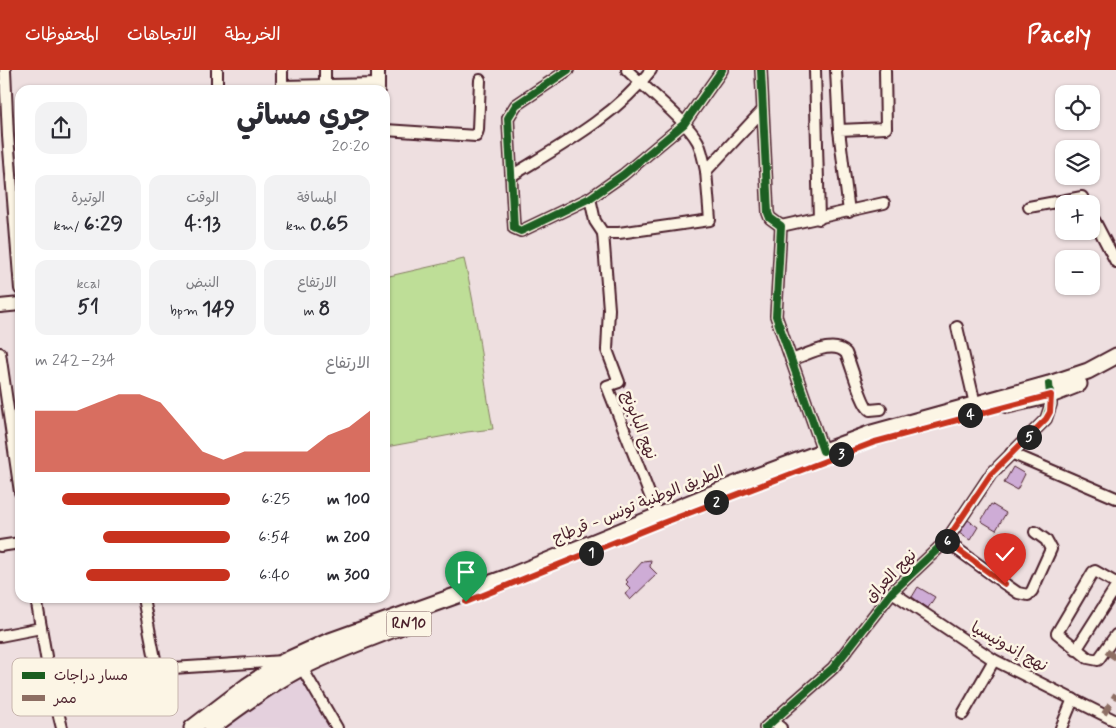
<!DOCTYPE html>
<html lang="ar">
<head>
<meta charset="utf-8">
<style>
  :root { --surface:#fff; --page:#f2f2f3; --text:#2b2b33; --muted:#7c7c81; --accent:#c8321e }
  body { margin:0; font-family:Mynerve,"Playpen Sans Arabic",sans-serif; background:var(--page); color:var(--text); direction:rtl; height:100vh; display:flex; flex-direction:column; font-size:19px; white-space:nowrap }
  * { box-sizing:border-box; margin:0 }
  p { font-size:16px; color:var(--muted) }
  .icon { flex:none; width:28px; height:28px; fill:none; stroke:currentColor; stroke-width:2; stroke-linecap:round; stroke-linejoin:round }
  .map { position:relative; flex:1; overflow:hidden; direction:ltr }
  .panel { position:absolute; left:15px; top:15px; width:375px; height:518px; display:flex; flex-direction:column; background:var(--surface); border-radius:15px; box-shadow:0 1px 4px #0004; direction:rtl }
  .panel>* { flex:none }
  .controls { position:absolute; left:1055px; top:15px; display:grid; gap:10px }
  .controls a { display:grid; place-items:center; width:45px; height:45px; border-radius:10px; background:var(--surface); box-shadow:0 1px 4px #0004; font-size:25px }
  .pin { position:absolute; display:grid; place-items:center; width:42px; height:42px; color:#fff; margin:-51px -21px; border-radius:50% 50% 50% 0; rotate:-45deg; box-shadow:0 0 5px #0007 }
  .pin .icon { rotate:45deg }
  .km { position:absolute; width:25px; height:25px; margin:-12px; border-radius:50%; background:#222; color:#fff; font-size:14px; line-height:25px; text-align:center }
  .round { display:grid; place-items:center; flex:none; width:52px; height:52px; border-radius:15px; background:var(--page) }
  .head { display:flex; align-items:center; justify-content:space-between; height:85px; padding:0 20px }
  h1 { font-size:28px; font-weight:700; line-height:38px }
  .metrics { display:grid; grid-template-columns:repeat(3,1fr); gap:8px; height:85px; padding:5px 20px }
  .metrics div { display:grid; align-content:center; border-radius:12px; background:var(--page); text-align:center }
  .metrics b { font-size:21px; font-weight:700 }
  .metrics small { font-size:14px; font-weight:400 }
  .metrics p { font-size:14px }
  .chart { height:140px; padding:10px 20px }
  .chart p { display:flex; justify-content:space-between }
  .chart svg { width:100%; height:90px; margin-top:5px; fill:var(--accent); opacity:.7 }
  ul { padding:0 20px; list-style:none; font-size:16px }
  li { display:grid; grid-template-columns:80px 60px 1fr; align-items:center; height:38px }
  li i { height:12px; border-radius:6px; background:var(--accent) }
  header { display:flex; align-items:center; gap:30px; box-sizing:border-box; height:70px; padding:0 25px; background:var(--accent); color:#fff }
  header strong { font-size:24px }
  nav { display:flex; gap:28px; margin-inline-start:auto; font-size:18px }
  .map>svg:first-child { display:block }
  .built { fill:#e4d0dd }
  .green { fill:#bede97; stroke:#847e61 }
  .building { fill:#ceacd6; stroke:#4a1f2b }
  .lines { fill:none; stroke-linecap:round; stroke-linejoin:round }
  .minor-casing { stroke:#4a1f2b; stroke-width:14 }
  .tertiary-casing { stroke:#4a1f2b; stroke-width:16 }
  .primary-casing { stroke:#4a1f2b; stroke-width:19 }
  .minor { stroke:#fcf5e5; stroke-width:10 }
  .tertiary { stroke:#fcf5e5; stroke-width:12 }
  .primary { stroke:#fcf5e5; stroke-width:15 }
  .quiet { stroke:#8d6e63; stroke-width:6; stroke-dasharray:12 6; stroke-linecap:butt }
  .cycleway-casing { stroke:#fcf5e5; stroke-width:11 }
  .cycleway { stroke:#1b5e20; stroke-width:8 }
  .route-casing { stroke:#fff; stroke-width:10 }
  .route { stroke:#c8321e; stroke-width:6 }
  .labels { text-anchor:middle; dominant-baseline:central; stroke-width:5; stroke-linejoin:round; paint-order:stroke }
  .shield { fill:#fcf5e5; stroke:#7f5f63; stroke-width:1 }
  .shield-label { font-size:15px; font-weight:bold; fill:#4a1f2b }
  .street-label { font-size:16px; fill:#4a1f2b; stroke:#fcf5e5 }
  .key { fill:#fcf5e5; stroke:#c7b5ad; stroke-width:1 }
  .key-label { font-size:14px; fill:#4a1f2b }
</style>
</head>
<body>
<header>
<strong>Pacely</strong>
<nav><a>الخريطة</a><a>الاتجاهات</a><a>المحفوظات</a></nav>
</header>
<div class="map">
<svg width="1116" height="658" viewBox="0 0 1116 658">
  <rect width="100%" height="100%" fill="#eedfe0"/>
  <filter id="ink" filterUnits="userSpaceOnUse"><feTurbulence type="fractalNoise" baseFrequency=".02" numOctaves="2"/><feDisplacementMap in="SourceGraphic" scale="10" xChannelSelector="R" yChannelSelector="G"/><feConvolveMatrix kernelMatrix="1 2 1 2 8 2 1 2 1" color-interpolation-filters="sRGB"/></filter>
  <g filter="url(#ink)">
    <polygon class="built" points="303,605 332,658 226,658 274,620"/>
    <path class="green" d="M464 189C478 245 482 302 493 359L467 362 386 377 385 207Z"/>
    <g class="building">
      <polygon points="1013,397 1025,404 1017,420 1004,413"/>
      <polygon points="991,434 1006,443 996,460 981,451"/>
      <polygon points="968,450 978,457 970,470 959,463"/>
      <polygon points="651,490 650,497 657,504 630,530 625,524 631,519 626,514 628,512 626,510 643,491"/>
      <polygon points="918,517 935,527 928,538 912,527"/>
    </g>
    <g class="lines">
      <defs>
        <g id="minor">
          <polyline points="5,0 8,66 20,219"/>
          <polyline points="282,0 282,16 378,14"/>
          <polyline points="325,0 325,15"/>
          <polyline points="568,0 516,35 508,48 514,158 521,161 590,128 623,105 684,54 722,0"/>
          <path d="M627 0C645 18 687 51 698 72 702 81 704 91 706 101"/>
          <polyline points="761,0 768,143 770,148 781,156 776,246 823,381"/>
          <polyline points="815,0 819,149"/>
          <polyline points="836,0 839,60"/>
          <polyline points="217,20 217,0"/>
          <polyline points="385,60 476,66 478,60 480,10"/>
          <path d="M511 106C560 76 616 46 651 0"/>
          <polyline points="590,128 595,151 603,163 619,163 710,150 706,101 762,41"/>
          <polyline points="1029,137 1082,127 1086,134"/>
          <polyline points="849,142 839,60 886,58 885,0"/>
          <polyline points="1091,144 1116,192"/>
          <polyline points="781,156 884,133"/>
          <polyline points="603,163 609,239 607,280 619,312 607,316 658,446"/>
          <polyline points="957,257 975,334"/>
          <polyline points="0,283 20,422"/>
          <path d="M791 290C807 285 833 269 846 283 851 294 862 336 870 340L881 339"/>
          <polyline points="1011,383 1116,428"/>
          <polyline points="946,471 1005,514 1018,523 1028,525 1032,521 1051,479 1046,470 1035,462"/>
          <polyline points="0,476 20,473"/>
          <polyline points="1116,513 1095,501 1093,502 1057,563 1088,588 1098,590 1116,565"/>
          <polyline points="892,522 994,590 1116,651"/>
          <polyline points="36,528 50,610 62,658"/>
          <polyline points="143,528 157,599"/>
          <polyline points="0,566 41,558"/>
          <polyline points="1076,580 1116,517"/>
          <polyline points="297,596 302,598 337,658"/>
          <polyline points="50,610 157,599 283,591"/>
          <polyline points="963,644 994,590"/>
          <polyline points="772,651 781,658"/>
          <polyline points="765,658 833,598 892,522 946,471 991,404 1046,349 1051,334 1050,319"/>
          <polyline points="1061,658 1073,629"/>
        </g>
        <g id="tertiary">
          <polyline points="378,0 378,20"/>
          <polyline points="0,236 20,234"/>
        </g>
        <g id="primary">
          <polyline points="1008,335 1051,325 1079,314"/>
          <polyline points="192,658 247,616 285,591 327,572 508,507 741,412 872,363 1049,314 1088,301 1116,286"/>
          <path d="M211 658C240 636 270 614 303 597 335 581 369 569 402 556"/>
        </g>
      </defs>
      <use href="#minor" class="minor-casing"/>
      <use href="#tertiary" class="tertiary-casing"/>
      <use href="#primary" class="primary-casing"/>
      <use href="#minor" class="minor"/>
      <use href="#tertiary" class="tertiary"/>
      <use href="#primary" class="primary"/>
      <g class="quiet">
        <polyline points="1106,581 1116,588"/>
        <polyline points="1104,644 1116,624"/>
      </g>
      <defs>
        <g id="cycleway">
          <polyline points="568,0 516,35 508,48 514,158 521,161 590,128 623,105 684,54 722,0"/>
          <polyline points="761,0 768,143 770,148 781,156 776,246 823,381"/>
          <polyline points="765,658 833,598 892,522 946,471 991,404 1046,349 1051,334 1049,314"/>
        </g>
      </defs>
      <use href="#cycleway" class="cycleway-casing"/>
      <use href="#cycleway" class="cycleway"/>
    </g>
  </g>
  <g class="lines" filter="url(#ink)">
    <defs>
      <polyline id="route" points="466,532 660,454 875,372 1051,325 1050,342 1046,349 991,404 946,471 1005,514"/>
    </defs>
    <use href="#route" class="route-casing"/>
    <use href="#route" class="route"/>
  </g>
  <g class="labels">
    <rect class="shield" x="386.5" y="541.5" width="45" height="25" rx="4"/>
    <g class="shield-label">
      <text x="409" y="554">RN10</text>
    </g>
    <g class="street-label">
      <text transform="translate(639 355) rotate(69)">نهج البابونج</text>
      <text transform="translate(638 435) rotate(-22)">الطريق الوطنية تونس - قرطاج</text>
      <text transform="translate(891 506) rotate(-46)">نهج العراق</text>
      <text transform="translate(1009 577) rotate(29)">نهج إندونيسيا</text>
    </g>
  </g>
  <rect x="12" y="588" width="166" height="58" rx="8" class="key"/>
  <rect x="22" y="602" width="23" height="7" fill="#1b5e20"/>
  <rect x="22" y="625" width="23" height="6" fill="#8d6e63"/>
  <g class="key-label">
    <text x="54" y="610">مسار دراجات</text>
    <text x="54" y="633">ممر</text>
  </g>
</svg>
<div class="controls">
<a><svg class="icon" aria-label="locate" viewBox="0 0 24 24"><circle cx="12" cy="12" r="6"/><path d="M12 2v4M12 18v4M2 12h4M18 12h4"/></svg></a>
<a><svg class="icon" aria-label="layers" viewBox="0 0 24 24"><path d="M12 4l9 5-9 5-9-5zM3 14l9 5 9-5"/></svg></a>
<a>+</a>
<a>−</a>
</div>
<div class="pin" style="left:466px;top:532px;background:#1e9e55"><svg class="icon" aria-label="arrive" viewBox="0 0 24 24"><path d="M6 21V4h12l-3 4 3 4H6"/></svg></div>
<div class="pin" style="left:1005px;top:514px;background:#d93025"><svg class="icon" aria-label="check" viewBox="0 0 24 24"><path d="M5 12l5 5 9-10"/></svg></div>
<b class="km" style="left:591px;top:483px">1</b>
<b class="km" style="left:716px;top:432px">2</b>
<b class="km" style="left:841px;top:384px">3</b>
<b class="km" style="left:970px;top:345px">4</b>
<b class="km" style="left:1029px;top:367px">5</b>
<b class="km" style="left:947px;top:471px">6</b>
<section class="panel">
<div class="head"><div><h1>جري مسائي</h1><p>20:20</p></div><a class="round"><svg class="icon" aria-label="share" viewBox="0 0 24 24"><path d="M12 15V3M7 8l5-5 5 5M5 13v7h14v-7"/></svg></a></div>
<div class="metrics">
<div><p>المسافة</p><b>0.65<small> km</small></b></div>
<div><p>الوقت</p><b>4:13</b></div>
<div><p>الوتيرة</p><b>6:29<small> /km</small></b></div>
</div>
<div class="metrics">
<div><p>الارتفاع</p><b>8<small> m</small></b></div>
<div><p>النبض</p><b>149<small> bpm</small></b></div>
<div><p>kcal</p><b>51</b></div>
</div>
<div class="chart"><p><span>الارتفاع</span>234–242 m</p>
<svg viewBox="0 0 160 44" preserveAspectRatio="none"><path d="M0 44V14L10 14L20 14L30 10L40 6L50 6L60 10L70 22L80 34L90 38L100 34L110 34L120 34L130 34L140 26L150 22L160 14V44z"/></svg>
</div>
<ul>
<li><b>100 m</b>6:25<i style="width:86%"></i></li>
<li><b>200 m</b>6:54<i style="width:65%"></i></li>
<li><b>300 m</b>6:40<i style="width:74%"></i></li>
</ul>
</section>
</div>
</body>
</html>
